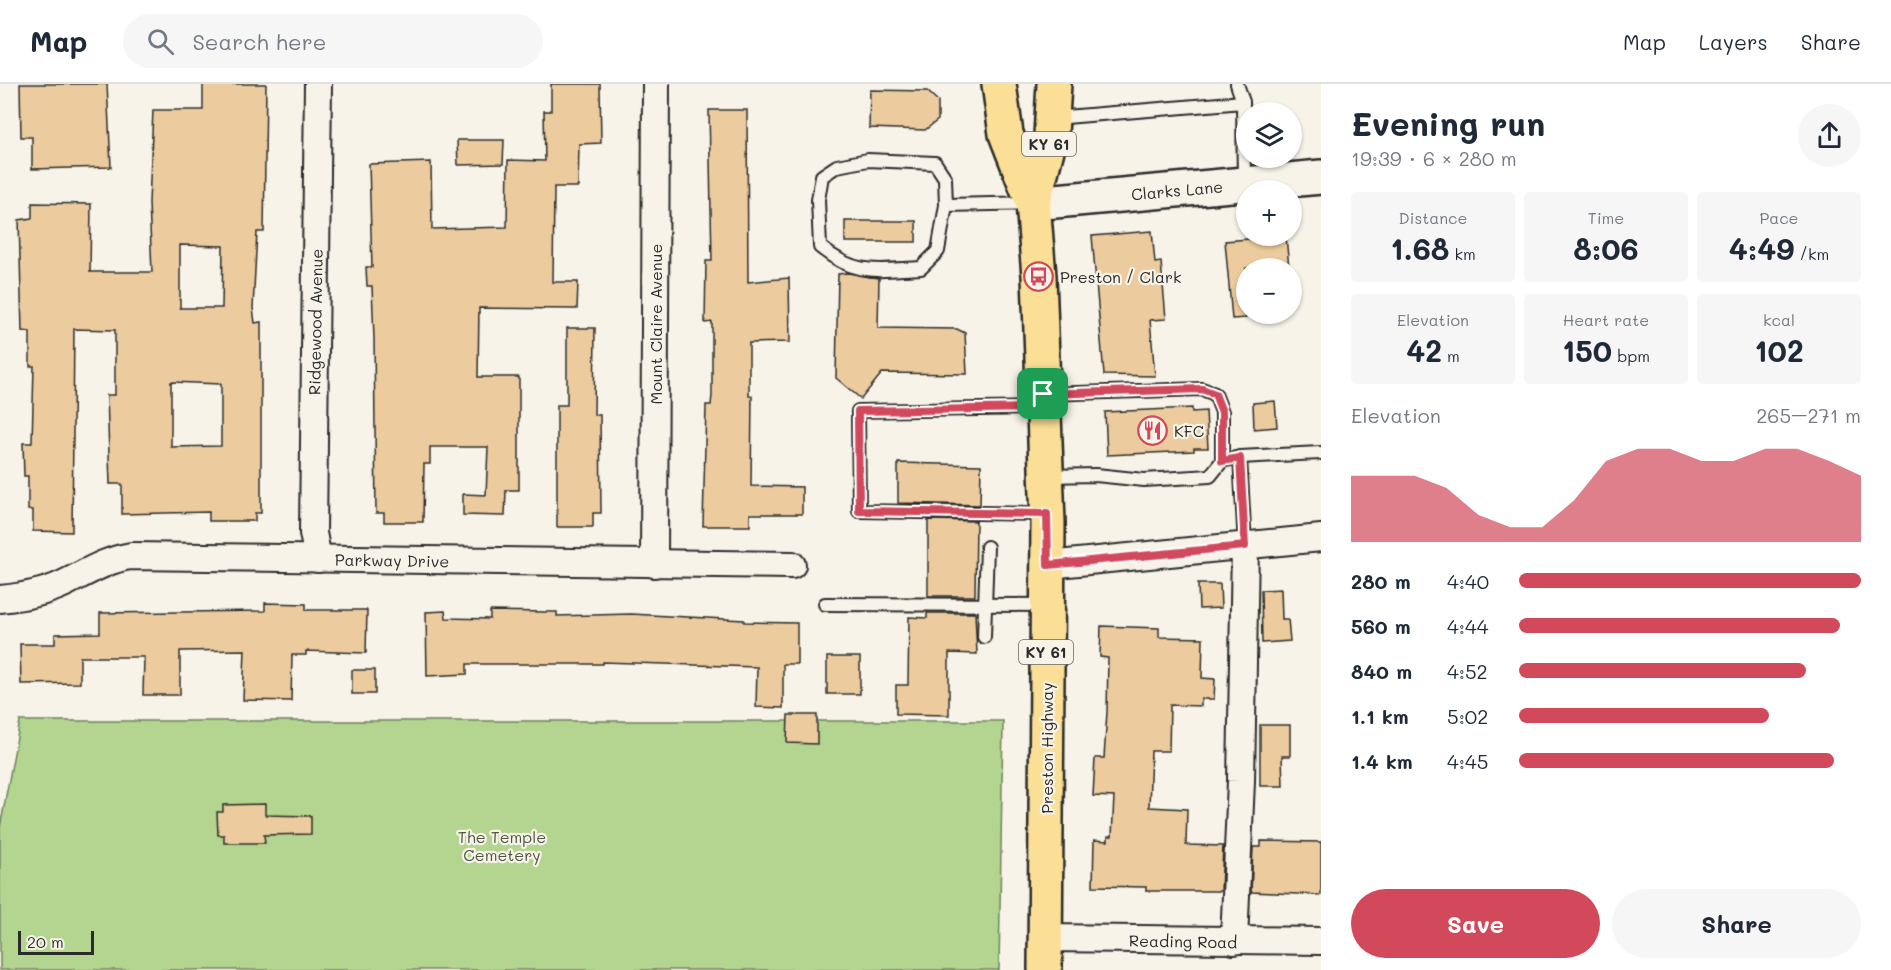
<!DOCTYPE html>
<html lang="en">
<head>
<meta charset="utf-8">
<style>
  :root { --surface:#fff; --page:#f6f6f7; --text:#1f2937; --muted:#747a83; --line:#e0e1e3; --accent:#d1495b }
  body { margin:0; font-family:Mali,sans-serif; background:var(--page); color:var(--text); height:100vh; display:flex; flex-direction:column; font-size:22px; white-space:nowrap }
  * { box-sizing:border-box; margin:0 }
  p { font-size:20px; color:var(--muted) }
  .icon { flex:none; width:33px; height:33px; fill:none; stroke:currentColor; stroke-width:2; stroke-linecap:round; stroke-linejoin:round }
  .map { position:relative; flex:1; overflow:hidden }
  .drawer { display:flex; flex-direction:column; background:var(--surface); width:570px }
  .drawer>* { flex:none }
  .tools { position:absolute; left:1236px; top:18px; display:grid; gap:12px }
  .tools a { display:grid; place-items:center; width:66px; height:66px; border-radius:50%; background:var(--surface); box-shadow:0 2px 4px #0004; font-size:30px }
  .scale { position:absolute; left:18px; bottom:15px; width:76px; box-sizing:border-box; padding-left:6px; border:3px solid #2b2b2b; border-top:0; font-size:16px; line-height:21px; white-space:nowrap; color:#2b2b2b; -webkit-text-stroke:4px #f7f3e8; paint-order:stroke }
  .pin { position:absolute; display:grid; place-items:center; width:51px; height:51px; color:#fff; margin:-26px; border-radius:12px; box-shadow:0 3px 9px #0006 }
  .round { display:grid; place-items:center; flex:none; width:63px; height:63px; border-radius:32px; background:var(--page) }
  .overview { display:flex; align-items:center; justify-content:space-between; height:102px; padding:0 30px }
  h1 { font-size:33px; font-weight:700; line-height:45px }
  .figures { display:grid; grid-template-columns:repeat(3,1fr); gap:9px; height:102px; padding:6px 30px }
  .figures div { display:grid; align-content:center; border-radius:6px; background:var(--page); text-align:center }
  .figures b { font-size:30px; font-weight:700 }
  .figures small { font-size:16px; font-weight:400 }
  .figures p { font-size:16px }
  .chart { height:168px; padding:12px 30px }
  .chart p { display:flex; justify-content:space-between }
  .chart svg { width:100%; height:108px; margin-top:6px; fill:var(--accent); opacity:.7 }
  .primary-button { display:flex; gap:12px; margin-top:auto; padding:12px 30px }
  .primary-button a { flex:1; height:69px; border-radius:36px; background:var(--accent); color:#fff; font-size:24px; font-weight:700; line-height:69px; text-align:center }
  .primary-button a+a { background:var(--page); color:var(--text) }
  ul { padding:0 30px; list-style:none; font-size:20px }
  li { display:grid; grid-template-columns:96px 72px 1fr; align-items:center; height:45px }
  li i { height:15px; border-radius:8px; background:var(--accent) }
  header { display:flex; align-items:center; gap:36px; box-sizing:border-box; height:84px; padding:0 30px; background:var(--surface); border-bottom:2px solid var(--line) }
  header strong { font-size:28px }
  nav { display:flex; gap:33px; margin-inline-start:auto; font-size:21px }
  .search { width:420px; height:54px; background:var(--page); display:flex; align-items:center; gap:15px; box-sizing:border-box; padding:0 21px; border-radius:33px; color:var(--muted); font-size:22px }
  main { display:flex; flex:1; min-height:0 }
  .map>svg:first-child { display:block }
  .green { fill:#b3d58f; stroke:#6f805d; stroke-width:1.5 }
  .building { fill:#eccc9e; stroke:#2b2b2b; stroke-width:1.5; fill-rule:evenodd }
  .lines { fill:none; stroke-linecap:round; stroke-linejoin:round }
  .lane-casing { stroke:#2b2b2b; stroke-width:16 }
  .street-casing { stroke:#2b2b2b; stroke-width:30 }
  .secondary-casing { stroke:#2b2b2b; stroke-width:38 }
  .primary-casing { stroke:#2b2b2b; stroke-width:38 }
  .lane { stroke:#f7f3e8; stroke-width:12 }
  .street { stroke:#f7f3e8; stroke-width:26 }
  .secondary { stroke:#f7f3e8; stroke-width:33 }
  .primary { stroke:#fbdf96; stroke-width:33 }
  .route-casing { stroke:#fff; stroke-width:12 }
  .route { stroke:#d1495b; stroke-width:8 }
  .labels { text-anchor:middle; dominant-baseline:central; stroke-width:4.5; stroke-linejoin:round; paint-order:stroke }
  .shield { fill:#f7f3e8; stroke:#686764; stroke-width:1.5 }
  .shield-label { font-size:15px; font-weight:bold; fill:#2b2b2b }
  .street-label { font-size:16px; fill:#2b2b2b; stroke:#f7f3e8 }
  .poi-label { font-size:16px; fill:#2b2b2b; stroke:#f7f3e8; text-anchor:start }
  .park-label { font-size:16px; fill:#4d5644; stroke:#f7f3e8 }
</style>
</head>
<body>
<header>
<strong>Map</strong>
<div class="search"><svg class="icon" aria-label="search" viewBox="0 0 24 24"><circle cx="10" cy="10" r="6"/><path d="M15 15l6 6"/></svg>Search here</div>
<nav><a>Map</a><a>Layers</a><a>Share</a></nav>
</header>
<main>
<div class="map">
<svg width="1321" height="886" viewBox="0 0 1321 886">
  <rect width="100%" height="100%" fill="#f7f3e8"/>
  <filter id="ink" filterUnits="userSpaceOnUse"><feTurbulence type="fractalNoise" baseFrequency=".0167" numOctaves="2"/><feDisplacementMap in="SourceGraphic" scale="12" xChannelSelector="R" yChannelSelector="G"/><feConvolveMatrix kernelMatrix="1 2 1 2 8 2 1 2 1" color-interpolation-filters="sRGB"/></filter>
  <g filter="url(#ink)">
    <polygon class="green" points="20,637 1003,637 999,886 0,886 0,744"/>
    <g class="building">
      <polygon points="20,0 107,0 111,83 32,85 32,53 21,53"/>
      <path d="M203 0H266L264 148H257L253 224 255 239 261 238V429H255V437H209V428L122 430V400H110L107 311H115V246L74 245 72 448 33 447V426H28V392H24L23 359H32L34 282H30V248L22 247 19 136 32 134V119L91 120 90 188H152L149 119 153 26H203ZM180 161 223 162 222 224H180ZM171 298 221 300V362L171 363Z"/>
      <polygon points="551,0 600,0 601,59 579,60 578,103 554,103 553,198 578,198 577,225 479,224 478,293 519,293 519,406 506,406 505,432 463,431 463,410 486,411 488,363 430,363 430,380 424,380 423,438 384,438 384,429 376,429 374,255 372,202 367,202 366,183 372,183 369,80 431,78 432,145 507,143 508,76 545,77 544,27 551,27"/>
      <polygon points="870,6 927,7 938,17 938,36 925,46 869,44"/>
      <polygon points="709,26 747,26 748,198 789,194 790,258 749,259 749,312 752,312 751,402 802,403 802,430 750,430 750,442 703,442 706,321 711,321 712,311 712,238 705,239 706,177 712,177"/>
      <polygon points="457,56 504,56 503,80 458,81"/>
      <rect x="845" y="137" width="71" height="21"/>
      <polygon points="1152,147 1155,179 1161,178 1166,235 1150,236 1155,292 1104,291 1092,152"/>
      <polygon points="1286,152 1289,184 1246,184 1246,234 1232,235 1225,157"/>
      <polygon points="848,189 879,194 878,244 957,245 965,249 967,290 882,289 861,315 836,294 838,190"/>
      <polygon points="567,244 595,244 594,331 600,331 601,429 593,429 593,443 557,443 557,321 567,321"/>
      <polygon points="1275,317 1277,343 1254,345 1253,319"/>
      <polygon points="1192,324 1192,328 1206,327 1208,364 1194,364 1194,367 1107,371 1105,328"/>
      <polygon points="898,379 981,381 980,421 898,419"/>
      <polygon points="928,436 976,437 975,512 928,512"/>
      <polygon points="1198,500 1220,500 1221,524 1199,525"/>
      <polygon points="1281,505 1282,535 1288,535 1290,557 1262,559 1261,506"/>
      <polygon points="265,519 306,520 306,526 367,526 366,569 306,567 306,571 292,571 291,617 243,616 245,566 180,567 180,611 143,611 144,573 80,573 80,599 21,600 20,560 55,560 55,550 100,549 100,529 265,527"/>
      <polygon points="445,527 446,534 490,535 490,527 547,528 557,528 557,532 631,530 744,536 744,538 797,539 797,580 783,580 783,624 756,623 757,583 603,578 603,580 467,580 467,590 427,592 426,528"/>
      <polygon points="927,529 975,529 977,570 949,569 949,631 896,630 896,601 908,601 909,533 927,534"/>
      <polygon points="1101,542 1159,544 1159,553 1203,554 1202,594 1215,595 1214,615 1201,615 1201,622 1170,621 1169,667 1151,667 1149,723 1187,725 1186,761 1223,762 1221,807 1146,807 1146,803 1093,802 1094,756 1108,757 1108,752 1112,752 1114,713 1093,712 1095,674 1104,674 1107,628 1108,574 1100,573"/>
      <rect x="827" y="573" width="33" height="37"/>
      <rect x="352" y="586" width="23" height="24"/>
      <polygon points="788,631 817,631 817,660 787,659"/>
      <polygon points="1260,641 1290,641 1290,672 1282,672 1283,702 1260,702"/>
      <polygon points="265,720 265,731 311,732 311,750 264,751 265,759 224,759 224,751 218,751 217,728 223,728 223,721"/>
      <polygon points="1261,757 1321,758 1321,811 1251,808 1253,763 1261,763"/>
    </g>
    <g class="lines">
      <defs>
        <g id="lane">
          <polyline points="1237,0 1243,18"/>
          <polyline points="1054,34 1243,18 1244,99"/>
          <path d="M868 76 935 79 945 94 946 121 938 167 921 184C877 186 857 193 820 163L818 116 822 92 837 82Z"/>
          <polyline points="946,121 1032,119"/>
          <polyline points="1045,310 1202,305 1215,310 1222,328 1222,377 1210,392 1144,396 1096,391 1046,392"/>
          <polyline points="1043,324 858,327 859,427 1046,430"/>
          <polyline points="1240,373 1245,462"/>
          <polyline points="1222,377 1240,373 1321,369"/>
          <polyline points="825,520 1045,521"/>
          <polyline points="984,553 987,463"/>
        </g>
        <g id="street">
          <polyline points="318,0 313,449 318,475"/>
          <polyline points="654,480 656,0"/>
          <polyline points="1048,481 1321,454"/>
          <path d="M0 515C21 513 44 509 63 500 86 489 105 476 131 472L792 481"/>
          <polyline points="1045,854 1321,857"/>
          <polyline points="1234,857 1241,697 1245,462"/>
        </g>
        <polyline id="secondary" points="1033,119 1321,93"/>
        <g id="primary">
          <polyline points="999,0 1006,50 1033,119 1039,192 1048,439 1045,886"/>
          <polyline points="1033,119 1051,51 1054,0"/>
        </g>
      </defs>
      <use href="#lane" class="lane-casing"/>
      <use href="#street" class="street-casing"/>
      <use href="#secondary" class="secondary-casing"/>
      <use href="#primary" class="primary-casing"/>
      <use href="#lane" class="lane"/>
      <use href="#street" class="street"/>
      <use href="#secondary" class="secondary"/>
      <use href="#primary" class="primary"/>
    </g>
  </g>
  <g class="lines" filter="url(#ink)">
    <defs>
      <polygon id="route" points="1202,305 1215,310 1222,328 1222,377 1240,374 1245,462 1048,481 1047,430 859,427 858,327 1044,324 1043,310"/>
    </defs>
    <use href="#route" class="route-casing"/>
    <use href="#route" class="route"/>
  </g>
  <defs>
    <symbol id="bus-ring" viewBox="-11 -11 22 22"><circle r="9.5" fill="#f7f3e8" stroke="#d1495b" stroke-width="1.5"/><path d="M-5-6H5V4H4V6H2V4H-2V6H-4V4H-5ZM-3.5-4V0h7V-4ZM-3.5 1.2v1.5H-2V1.2ZM2 1.2v1.5H3.5V1.2Z" fill="#d1495b"/></symbol>
    <symbol id="restaurant-ring" viewBox="-11 -11 22 22"><circle r="9.5" fill="#f7f3e8" stroke="#d1495b" stroke-width="1.5"/><path d="M-5-6h1v4h1v-4h1v4h1v-4h1v5L-1.5 .5V6h-2V.5L-5-1ZM5-6V6H3V1.5H1.5Q1.5-4 5-6Z" fill="#d1495b"/></symbol>
  </defs>
  <g fill-rule="evenodd">
    <use href="#bus-ring" x="1022" y="176" width="33" height="33"/>
    <use href="#restaurant-ring" x="1136" y="330" width="33" height="33"/>
  </g>
  <g class="labels">
    <g class="shield">
      <rect x="1022" y="48" width="54" height="24" rx="4.5"/>
      <rect x="1019" y="556" width="54" height="24" rx="4.5"/>
    </g>
    <g class="shield-label">
      <text x="1049" y="60">KY 61</text>
      <text x="1046" y="568">KY 61</text>
    </g>
    <g class="street-label">
      <text transform="translate(1177 106) rotate(-5)">Clarks Lane</text>
      <text transform="translate(315 238) rotate(-89)">Ridgewood Avenue</text>
      <text transform="translate(655 240) rotate(-90)">Mount Claire Avenue</text>
      <text transform="translate(392 476) rotate(1)">Parkway Drive</text>
      <text transform="translate(1046 664) rotate(-90)">Preston Highway</text>
      <text transform="translate(1183 857) rotate(1)">Reading Road</text>
    </g>
    <g class="poi-label">
      <text x="1060" y="192">Preston / Clark</text>
      <text x="1174" y="346">KFC</text>
    </g>
    <g class="park-label">
      <text x="502" y="752">The Temple<tspan x="502" dy="18">Cemetery</tspan></text>
    </g>
  </g>
</svg>
<div class="tools">
<a><svg class="icon" aria-label="layers" viewBox="0 0 24 24"><path d="M12 4l9 5-9 5-9-5zM3 14l9 5 9-5"/></svg></a>
<a>+</a>
<a>−</a>
</div>
<div class="scale">20 m</div>
<div class="pin" style="left:1043px;top:310px;background:#1e9e55"><svg class="icon" aria-label="arrive" viewBox="0 0 24 24"><path d="M6 21V4h12l-3 4 3 4H6"/></svg></div>
</div>
<section class="drawer">
<div class="overview"><div><h1>Evening run</h1><p>19:39 · 6 × 280 m</p></div><a class="round"><svg class="icon" aria-label="share" viewBox="0 0 24 24"><path d="M12 15V3M7 8l5-5 5 5M5 13v7h14v-7"/></svg></a></div>
<div class="figures">
<div><p>Distance</p><b>1.68<small> km</small></b></div>
<div><p>Time</p><b>8:06</b></div>
<div><p>Pace</p><b>4:49<small> /km</small></b></div>
</div>
<div class="figures">
<div><p>Elevation</p><b>42<small> m</small></b></div>
<div><p>Heart rate</p><b>150<small> bpm</small></b></div>
<div><p>kcal</p><b>102</b></div>
</div>
<div class="chart"><p><span>Elevation</span>265–271 m</p>
<svg viewBox="0 0 160 44" preserveAspectRatio="none"><path d="M0 44V17L10 17L20 17L30 22L40 33L50 38L60 38L70 27L80 11L90 6L100 6L110 11L120 11L130 6L140 6L150 11L160 17V44z"/></svg>
</div>
<ul>
<li><b>280 m</b>4:40<i style="width:100%"></i></li>
<li><b>560 m</b>4:44<i style="width:94%"></i></li>
<li><b>840 m</b>4:52<i style="width:84%"></i></li>
<li><b>1.1 km</b>5:02<i style="width:73%"></i></li>
<li><b>1.4 km</b>4:45<i style="width:92%"></i></li>
</ul>
<div class="primary-button"><a>Save</a><a>Share</a></div>
</section>
</main>
</body>
</html>
